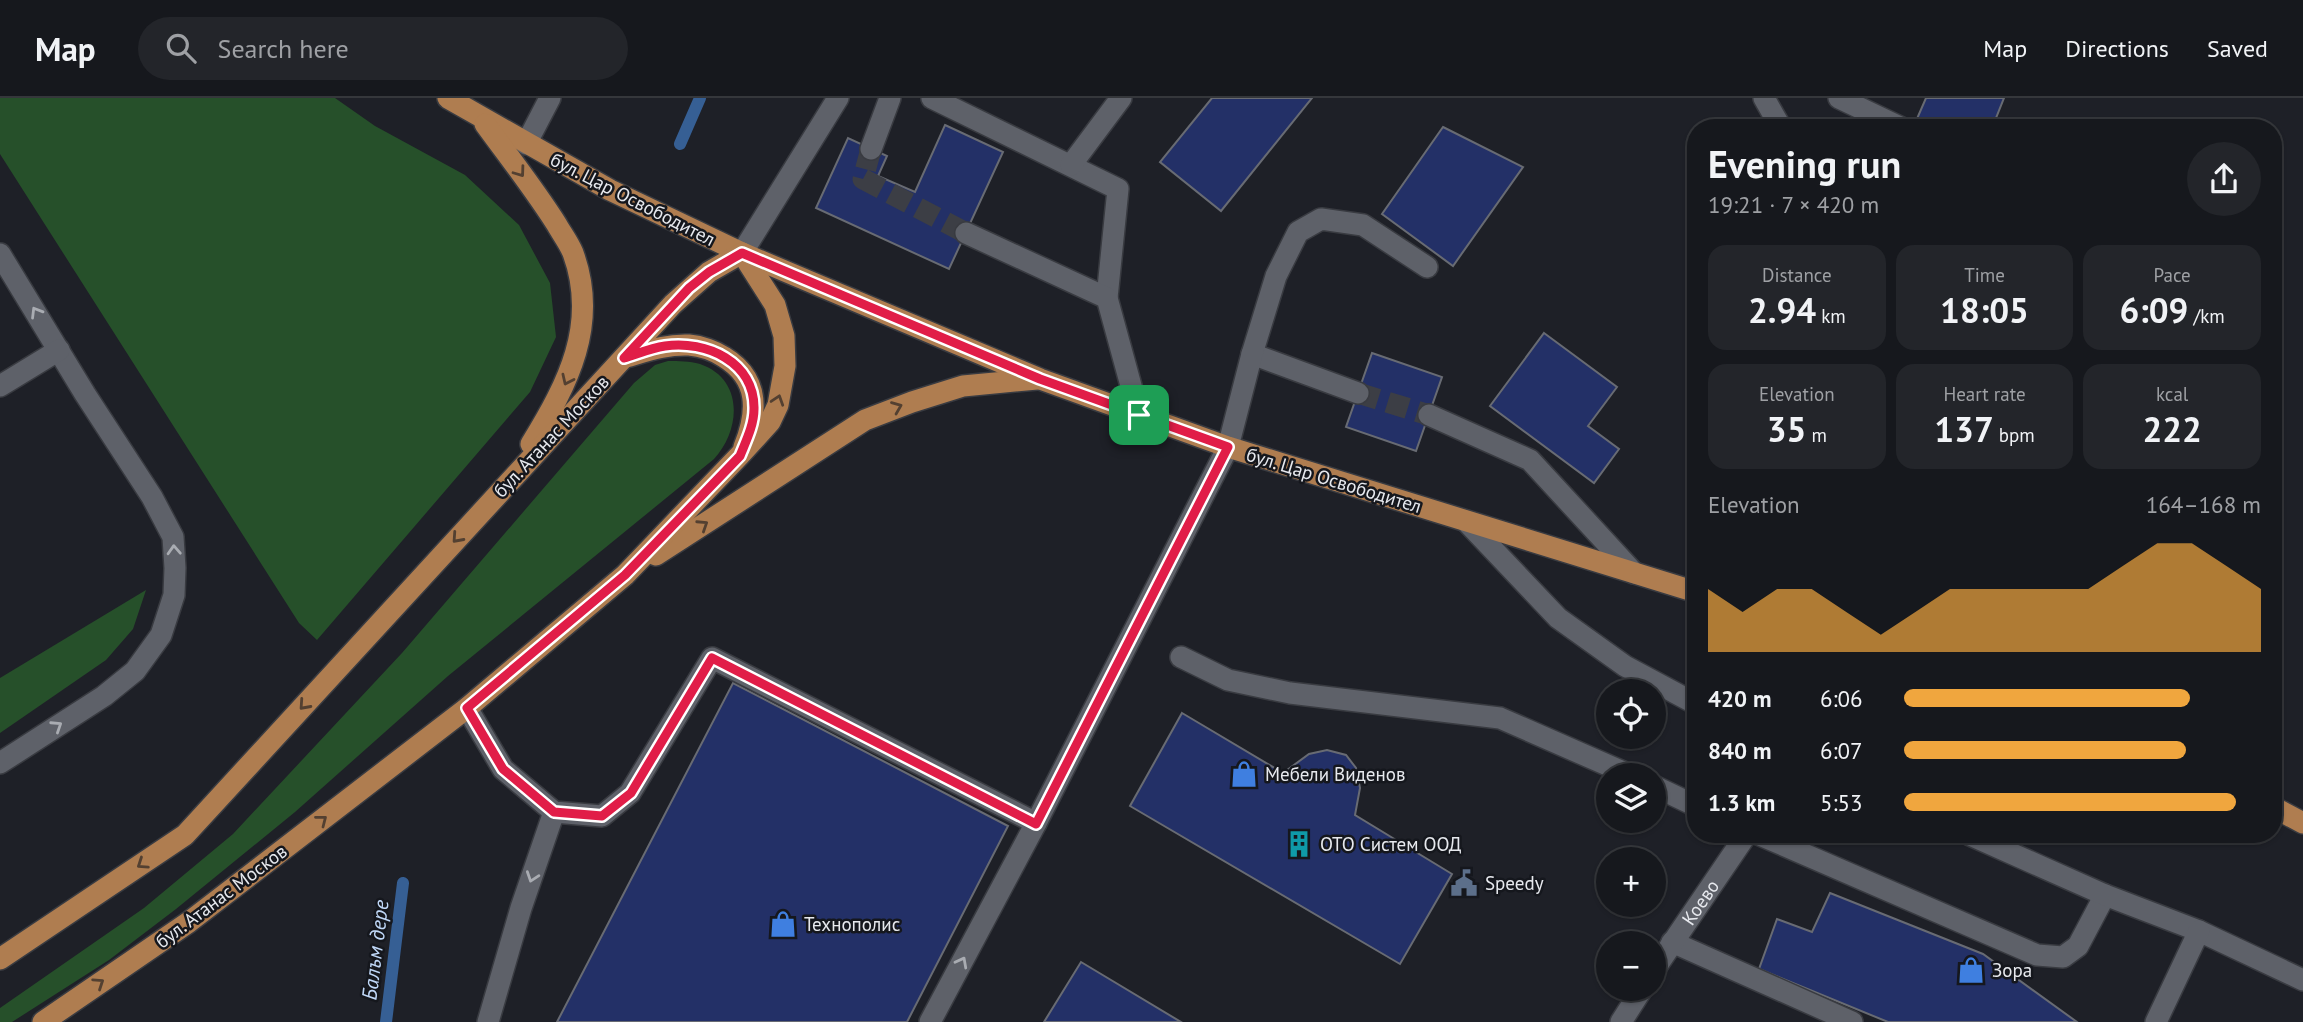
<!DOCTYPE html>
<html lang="en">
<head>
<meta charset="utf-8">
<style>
  :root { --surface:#16181d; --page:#23252a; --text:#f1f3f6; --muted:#9ea0a4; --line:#35373b; --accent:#f0a63e }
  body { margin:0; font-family:"PT Sans",sans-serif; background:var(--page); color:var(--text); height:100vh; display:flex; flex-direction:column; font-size:26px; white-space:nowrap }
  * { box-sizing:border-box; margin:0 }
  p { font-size:23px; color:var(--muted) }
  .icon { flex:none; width:38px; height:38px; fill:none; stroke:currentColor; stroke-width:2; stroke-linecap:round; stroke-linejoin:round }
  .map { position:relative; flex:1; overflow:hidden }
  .panel { position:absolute; left:1687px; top:21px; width:595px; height:724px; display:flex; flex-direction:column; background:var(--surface); border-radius:28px; box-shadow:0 2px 5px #0004,0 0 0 2px var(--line) }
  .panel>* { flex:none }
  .buttons { position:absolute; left:1596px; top:581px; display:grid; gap:14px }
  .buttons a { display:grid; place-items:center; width:70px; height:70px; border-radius:50%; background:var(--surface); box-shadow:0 2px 5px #0004,0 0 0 2px var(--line); font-size:35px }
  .pin { position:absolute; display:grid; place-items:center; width:60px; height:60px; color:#fff; margin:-30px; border-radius:14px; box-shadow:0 4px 10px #0006 }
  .round { display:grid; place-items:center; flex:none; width:74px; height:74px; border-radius:37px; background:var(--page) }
  .headline { display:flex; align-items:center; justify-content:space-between; height:119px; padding:0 21px }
  h1 { font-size:38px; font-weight:700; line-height:52px }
  .metrics { display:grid; grid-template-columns:repeat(3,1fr); gap:10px; height:119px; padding:7px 21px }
  .metrics div { display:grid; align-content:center; border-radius:18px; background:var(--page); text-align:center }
  .metrics b { font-size:35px; font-weight:700 }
  .metrics small { font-size:19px; font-weight:400 }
  .metrics p { font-size:19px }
  .chart { height:196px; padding:14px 21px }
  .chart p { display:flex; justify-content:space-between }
  .chart svg { width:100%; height:126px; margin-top:7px; fill:var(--accent); opacity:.7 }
  ul { padding:0 21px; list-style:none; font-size:23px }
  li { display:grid; grid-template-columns:112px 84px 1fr; align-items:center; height:52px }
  li i { height:18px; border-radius:9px; background:var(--accent) }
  header { display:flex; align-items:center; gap:42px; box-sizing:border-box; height:98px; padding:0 35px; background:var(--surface); border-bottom:2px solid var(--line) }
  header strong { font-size:33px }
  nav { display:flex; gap:38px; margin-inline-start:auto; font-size:24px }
  .search { width:490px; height:63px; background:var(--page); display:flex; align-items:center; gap:18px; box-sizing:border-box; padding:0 24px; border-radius:38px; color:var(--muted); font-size:26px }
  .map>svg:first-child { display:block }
  .green { fill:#26502a }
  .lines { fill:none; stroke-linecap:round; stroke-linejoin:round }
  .stream { stroke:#365f94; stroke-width:12 }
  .building { fill:#233067; stroke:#686b73; stroke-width:2 }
  .minor-tunnel { stroke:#3c3e45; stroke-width:21; stroke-dasharray:21 10; stroke-linecap:butt }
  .minor-casing { stroke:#393b41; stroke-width:24 }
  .major-casing { stroke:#393b41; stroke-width:24 }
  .minor { stroke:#5e6169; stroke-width:21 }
  .major { stroke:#af7d50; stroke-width:21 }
  .oneway { stroke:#534031 }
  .oneway2 { stroke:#a9acb2 }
  .route-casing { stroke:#fff; stroke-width:14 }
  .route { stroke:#e11d48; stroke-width:9 }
  .labels { text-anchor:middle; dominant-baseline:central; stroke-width:5; stroke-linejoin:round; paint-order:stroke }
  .street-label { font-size:19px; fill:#e7e9ee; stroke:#15171d }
  .poi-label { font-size:19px; fill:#e7e9ee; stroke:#15171d; text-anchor:start }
  .water-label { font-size:21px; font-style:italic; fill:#c0d8f8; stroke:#15171d }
</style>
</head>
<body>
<header>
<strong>Map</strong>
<div class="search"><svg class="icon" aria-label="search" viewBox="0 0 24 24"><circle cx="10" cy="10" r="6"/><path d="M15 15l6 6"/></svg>Search here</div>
<nav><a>Map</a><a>Directions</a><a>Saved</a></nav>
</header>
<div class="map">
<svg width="2303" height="924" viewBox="0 0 2303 924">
  <rect width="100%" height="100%" fill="#1e2027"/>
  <g class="green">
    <polygon points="0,0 335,0 375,28 465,77 519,127 550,185 556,239 530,294 317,542 299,525 0,56"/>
    <path d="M668 263C679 263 689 263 700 266 744 281 741 332 714 361L448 578 295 714 176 811 109 862 12 924H0V910L144 810 233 736 402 555 634 285 655 267Z"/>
    <polygon points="146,492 133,531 106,562 0,635 0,580"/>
  </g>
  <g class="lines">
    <g class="stream">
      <polyline points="680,46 700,0"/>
      <polyline points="386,924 403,785"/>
    </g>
  </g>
  <g class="building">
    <polygon points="1212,0 1312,0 1221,113 1160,64"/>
    <polygon points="1926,0 2004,0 1992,30 1932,30 1916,23"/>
    <polygon points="945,27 1003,54 949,171 816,110 848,40 887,58 878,78 915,94"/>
    <polygon points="1443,29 1523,69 1453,168 1382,116"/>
    <polygon points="1544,235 1617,289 1588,328 1619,351 1594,385 1490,308"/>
    <polygon points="1372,255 1442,279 1416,353 1346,329"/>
    <polygon points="733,585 1008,728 907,924 557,924"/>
    <polygon points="1182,615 1283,675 1309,656 1327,652 1346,657 1356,670 1360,690 1355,717 1452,776 1400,866 1130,708"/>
    <polygon points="1830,795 1983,856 2077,924 1888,924 1759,871 1777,821 1812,834"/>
    <polygon points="1081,864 1181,924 1044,924"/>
  </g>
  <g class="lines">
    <g class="minor-tunnel">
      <polyline points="871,51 863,81 966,135"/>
      <polyline points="1358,295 1429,317"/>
    </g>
    <defs>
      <g id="minor">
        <polyline points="932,0 1118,91 1107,200"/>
        <polyline points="1764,0 1781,30"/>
        <polyline points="1839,0 1902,30"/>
        <polyline points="526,46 550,0"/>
        <polyline points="871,51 890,0"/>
        <polyline points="1071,67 1121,0"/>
        <polyline points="966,135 1107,200 1139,317"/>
        <polyline points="742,155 838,0"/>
        <polyline points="0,156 85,296 152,399 173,439 175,470 174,497 161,537 135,573 104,598 0,665"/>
        <polyline points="1252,256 1358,295"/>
        <polyline points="0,288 59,252"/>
        <polyline points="1429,317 1530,362 1634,475"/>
        <polyline points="1466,423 1558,520 1625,568 1696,606"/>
        <polyline points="1181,559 1228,582 1290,595 1500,620 1630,677"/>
        <polyline points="467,610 503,671 554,714 602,718 630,695 712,560 1036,725 1228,349 1252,256 1276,178 1298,134 1321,121 1363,127 1427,169"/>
        <polyline points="1654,688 1696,708"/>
        <polyline points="1760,737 2037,857 2063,859 2078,848 2105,797"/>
        <polyline points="1970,737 2105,797 2199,833 2303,882"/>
        <polyline points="1672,844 1852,924"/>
        <path id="s1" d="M1654 872 1746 737"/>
        <polyline points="488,924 521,810 554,714"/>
        <polyline points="930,924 1036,725"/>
        <polyline points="1621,924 1642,891"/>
        <polyline points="2156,924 2199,833"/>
      </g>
      <g id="major">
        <polyline points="448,0 610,92 742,155 1040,281 1228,349 1696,494"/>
        <path d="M485 26C509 59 535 92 557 127 562 136 569 145 573 155 599 226 568 286 531 346"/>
        <path d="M626 259C647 253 667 246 689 247 701 248 715 253 724 259 760 281 758 314 744 349"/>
        <polyline points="656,457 865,322 912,304 963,288 1037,281"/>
        <polyline points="2273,709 2303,725"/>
        <polyline points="0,861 185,737 673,206 709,174 742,155"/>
        <polyline points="43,924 189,824 467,610 625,477 740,357 770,324 778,307 785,268 784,238 775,207 742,155"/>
      </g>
    </defs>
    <use href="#minor" class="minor-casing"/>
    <use href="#major" class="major-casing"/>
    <use href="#minor" class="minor"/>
    <use href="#major" class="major"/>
  </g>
  <defs><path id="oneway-chevron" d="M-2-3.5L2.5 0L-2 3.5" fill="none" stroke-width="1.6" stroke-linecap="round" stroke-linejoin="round" transform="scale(1.75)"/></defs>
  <g class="oneway">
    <use href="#oneway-chevron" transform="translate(520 74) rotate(54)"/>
    <use href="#oneway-chevron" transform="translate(567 282) rotate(115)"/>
    <use href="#oneway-chevron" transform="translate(778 302) rotate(-72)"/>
    <use href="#oneway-chevron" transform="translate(897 309) rotate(-22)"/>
    <use href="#oneway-chevron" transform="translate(703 427) rotate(-33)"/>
    <use href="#oneway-chevron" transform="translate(457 440) rotate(132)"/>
    <use href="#oneway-chevron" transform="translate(304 607) rotate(132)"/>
    <use href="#oneway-chevron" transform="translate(322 722) rotate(-38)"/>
    <use href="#oneway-chevron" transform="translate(142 766) rotate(146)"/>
    <use href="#oneway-chevron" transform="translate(99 885) rotate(-34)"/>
  </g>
  <g class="oneway2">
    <use href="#oneway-chevron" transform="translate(36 214) rotate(-121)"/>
    <use href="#oneway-chevron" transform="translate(174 452) rotate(-93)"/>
    <use href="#oneway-chevron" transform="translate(57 628) rotate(-33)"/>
    <use href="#oneway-chevron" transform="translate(532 779) rotate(109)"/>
    <use href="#oneway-chevron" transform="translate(962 864) rotate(-62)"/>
  </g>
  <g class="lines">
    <defs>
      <path id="route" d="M742 155 1040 281 1228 349 1036 726 712 560 631 695 602 718 554 714 503 671 467 610 625 477 740 358C746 343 754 327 754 311 755 264 706 242 665 248 651 250 637 256 624 260L689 190 709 174Z"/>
    </defs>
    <use href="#route" class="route-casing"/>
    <use href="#route" class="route"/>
  </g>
  <defs>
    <symbol id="shop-bare" viewBox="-9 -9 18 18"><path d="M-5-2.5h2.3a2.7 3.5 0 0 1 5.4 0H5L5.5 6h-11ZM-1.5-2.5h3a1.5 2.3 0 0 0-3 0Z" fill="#3f7fe0" stroke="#15171d" stroke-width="2.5" paint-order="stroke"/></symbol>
    <symbol id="building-bare" viewBox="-9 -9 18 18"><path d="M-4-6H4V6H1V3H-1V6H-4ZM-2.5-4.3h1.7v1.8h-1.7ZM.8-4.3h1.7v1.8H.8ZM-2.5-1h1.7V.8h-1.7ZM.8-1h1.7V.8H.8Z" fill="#0f9aa8" stroke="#15171d" stroke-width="2.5" paint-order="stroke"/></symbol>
    <symbol id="civic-bare" viewBox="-9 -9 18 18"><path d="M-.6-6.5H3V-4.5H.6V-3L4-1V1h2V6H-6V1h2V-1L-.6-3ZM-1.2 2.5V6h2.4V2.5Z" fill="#5c6f8a" stroke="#15171d" stroke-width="2.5" paint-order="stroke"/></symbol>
  </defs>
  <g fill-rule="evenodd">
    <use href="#shop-bare" x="1225" y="657" width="38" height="38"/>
    <use href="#building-bare" x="1280" y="727" width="38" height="38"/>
    <use href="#civic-bare" x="1445" y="766" width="38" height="38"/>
    <use href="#shop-bare" x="764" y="807" width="38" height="38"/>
    <use href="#shop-bare" x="1952" y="853" width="38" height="38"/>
  </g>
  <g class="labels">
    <g class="street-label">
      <text transform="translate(633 101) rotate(27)">бул. Цар Освободител</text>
      <text transform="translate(551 338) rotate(-47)">бул. Атанас Москов</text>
      <text transform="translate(1334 382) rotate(17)">бул. Цар Освободител</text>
      <text transform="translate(221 798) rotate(-37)">бул. Атанас Москов</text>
      <text stroke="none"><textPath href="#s1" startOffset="82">Коево</textPath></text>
    </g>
    <g class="poi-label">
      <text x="1265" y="676">Мебели Виденов</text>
      <text x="1320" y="746">ОТО Систем ООД</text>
      <text x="1485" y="785">Speedy</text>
      <text x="804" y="826">Технополис</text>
      <text x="1992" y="872">Зора</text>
    </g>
    <g class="water-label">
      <text transform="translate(375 852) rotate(-83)">Балъм дере</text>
    </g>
  </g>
</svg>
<div class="buttons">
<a><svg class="icon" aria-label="locate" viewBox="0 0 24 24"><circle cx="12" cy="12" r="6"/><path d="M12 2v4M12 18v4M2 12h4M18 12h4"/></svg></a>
<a><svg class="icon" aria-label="layers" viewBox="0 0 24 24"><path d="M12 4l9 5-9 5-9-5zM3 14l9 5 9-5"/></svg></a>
<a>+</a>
<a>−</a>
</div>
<div class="pin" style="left:1139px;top:317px;background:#1e9e55"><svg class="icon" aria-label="arrive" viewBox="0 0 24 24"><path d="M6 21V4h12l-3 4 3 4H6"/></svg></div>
<section class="panel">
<div class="headline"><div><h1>Evening run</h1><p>19:21 · 7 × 420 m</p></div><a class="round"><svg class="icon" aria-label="share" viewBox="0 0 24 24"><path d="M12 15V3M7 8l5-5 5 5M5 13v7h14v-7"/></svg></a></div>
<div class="metrics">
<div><p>Distance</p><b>2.94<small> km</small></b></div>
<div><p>Time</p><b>18:05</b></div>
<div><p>Pace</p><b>6:09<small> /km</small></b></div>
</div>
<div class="metrics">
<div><p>Elevation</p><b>35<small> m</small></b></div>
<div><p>Heart rate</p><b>137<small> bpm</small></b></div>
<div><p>kcal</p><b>222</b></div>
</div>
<div class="chart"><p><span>Elevation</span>164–168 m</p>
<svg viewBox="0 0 160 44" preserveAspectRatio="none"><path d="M0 44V22L10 30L20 22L30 22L40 30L50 38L60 30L70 22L80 22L90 22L100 22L110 22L120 14L130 6L140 6L150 14L160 22V44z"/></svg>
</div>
<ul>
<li><b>420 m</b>6:06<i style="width:80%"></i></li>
<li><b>840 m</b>6:07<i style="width:79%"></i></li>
<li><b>1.3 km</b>5:53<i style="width:93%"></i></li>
</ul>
</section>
</div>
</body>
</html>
